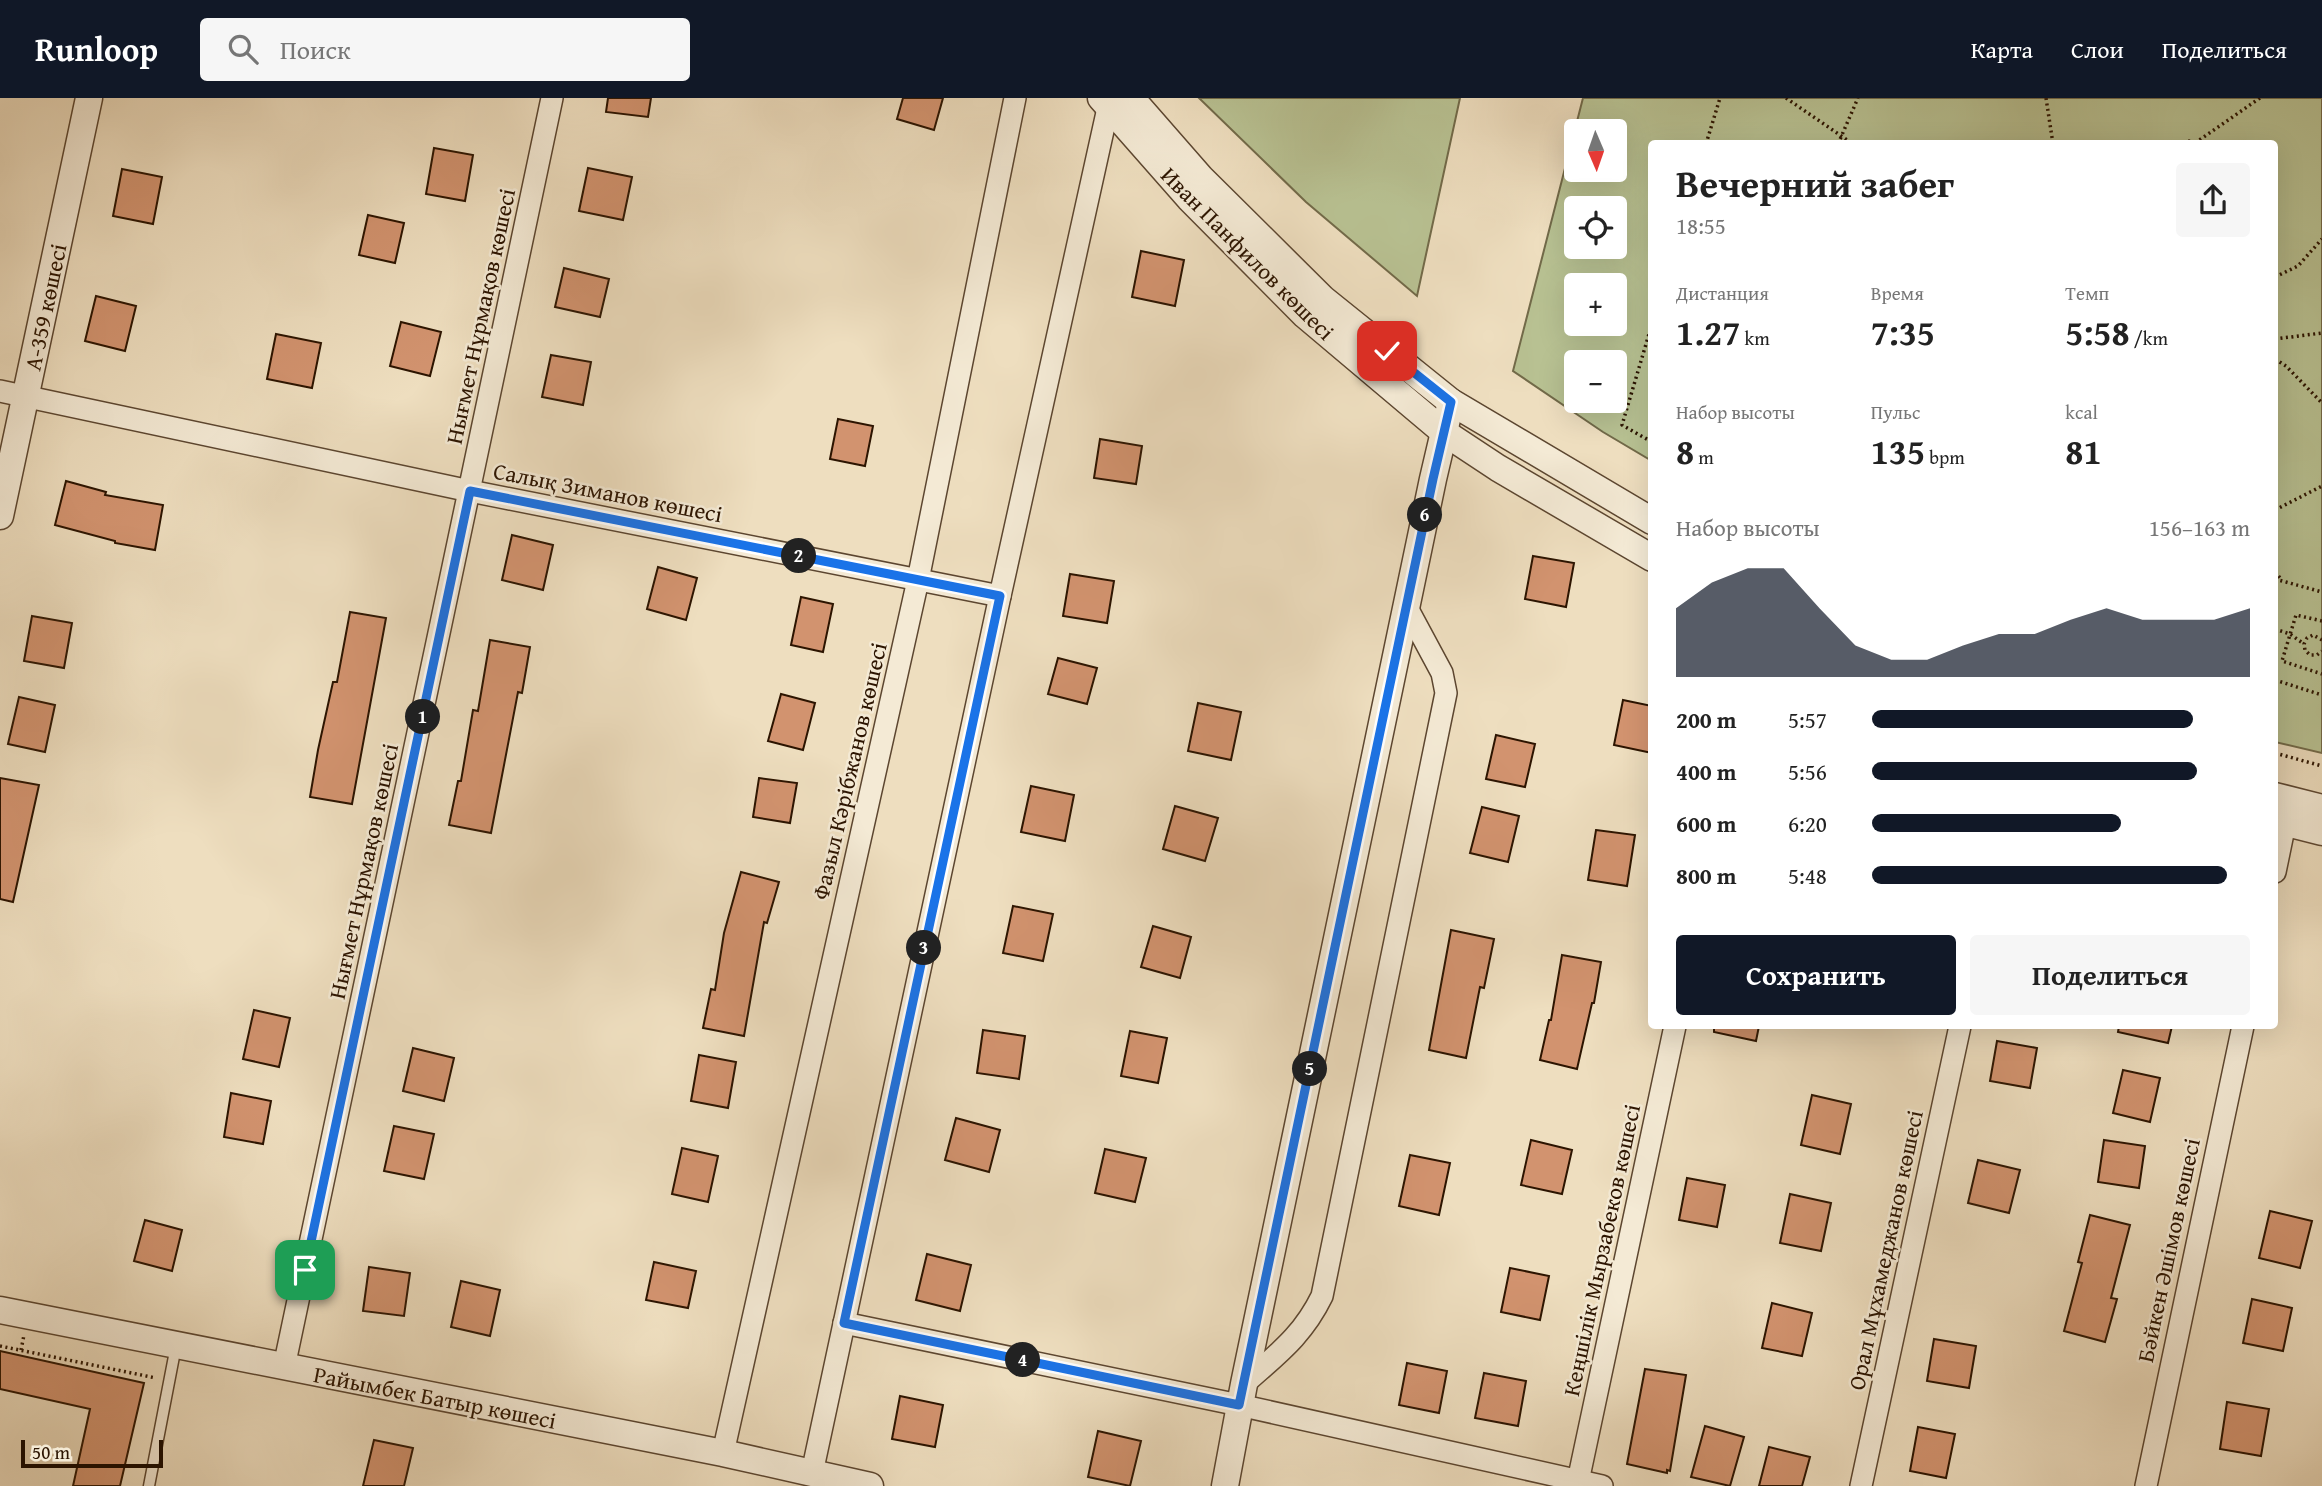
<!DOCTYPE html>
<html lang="ru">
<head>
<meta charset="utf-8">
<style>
  :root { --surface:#fff; --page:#f6f6f6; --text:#222; --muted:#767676; --accent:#111827 }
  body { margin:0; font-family:"Gentium Book Plus",serif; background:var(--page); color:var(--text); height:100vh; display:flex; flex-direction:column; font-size:26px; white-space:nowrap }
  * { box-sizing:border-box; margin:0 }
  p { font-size:23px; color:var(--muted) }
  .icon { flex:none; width:38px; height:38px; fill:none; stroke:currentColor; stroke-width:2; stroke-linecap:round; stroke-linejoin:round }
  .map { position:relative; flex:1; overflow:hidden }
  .panel { position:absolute; left:1648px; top:42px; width:630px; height:889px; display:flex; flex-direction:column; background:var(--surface); border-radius:7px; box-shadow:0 7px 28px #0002 }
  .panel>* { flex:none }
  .needle { width:46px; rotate:178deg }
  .buttons { position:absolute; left:1564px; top:21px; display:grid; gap:14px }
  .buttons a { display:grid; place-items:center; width:63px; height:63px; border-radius:7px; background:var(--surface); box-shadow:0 7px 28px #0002; font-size:35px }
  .scale { position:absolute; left:21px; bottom:18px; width:142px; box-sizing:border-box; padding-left:7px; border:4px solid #2c1400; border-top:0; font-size:19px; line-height:24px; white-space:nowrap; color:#2c1400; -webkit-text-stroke:5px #f4ead5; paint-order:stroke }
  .pin { position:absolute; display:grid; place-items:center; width:60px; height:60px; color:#fff; margin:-30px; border-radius:14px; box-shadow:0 4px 10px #0006 }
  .km { position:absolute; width:35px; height:35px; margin:-18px; border-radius:50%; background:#222; color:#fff; font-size:19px; line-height:35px; text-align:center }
  .round { display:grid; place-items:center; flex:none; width:74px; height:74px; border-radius:7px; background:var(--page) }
  .overview { display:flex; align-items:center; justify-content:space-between; height:119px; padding:0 28px }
  h1 { font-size:38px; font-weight:700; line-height:52px }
  .figures { display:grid; grid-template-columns:repeat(3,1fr); gap:10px; height:119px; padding:7px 28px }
  .figures div { display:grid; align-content:center }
  .figures b { font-size:35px; font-weight:700 }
  .figures small { font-size:19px; font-weight:400 }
  .figures p { font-size:19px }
  .chart { height:196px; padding:14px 28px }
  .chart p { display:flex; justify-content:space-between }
  .chart svg { width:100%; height:126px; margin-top:7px; fill:var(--accent); opacity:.7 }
  .cta { display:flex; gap:14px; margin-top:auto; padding:14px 28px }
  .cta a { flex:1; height:80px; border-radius:7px; background:var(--accent); color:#fff; font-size:28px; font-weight:700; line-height:80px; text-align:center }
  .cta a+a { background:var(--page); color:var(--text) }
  ul { padding:0 28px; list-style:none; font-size:23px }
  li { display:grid; grid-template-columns:112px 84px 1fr; align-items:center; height:52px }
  li i { height:18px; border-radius:9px; background:var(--accent) }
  header { display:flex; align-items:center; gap:42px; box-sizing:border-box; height:98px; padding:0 35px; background:var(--accent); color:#fff }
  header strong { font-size:33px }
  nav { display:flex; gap:38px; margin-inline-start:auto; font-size:24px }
  .search { width:490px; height:63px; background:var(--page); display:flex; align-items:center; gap:18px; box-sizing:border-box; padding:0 24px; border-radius:7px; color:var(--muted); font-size:26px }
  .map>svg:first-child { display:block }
  .green { fill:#b8c192; stroke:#726a49; stroke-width:2; fill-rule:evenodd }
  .building { fill:#d2936f; stroke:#2c1400; stroke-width:2 }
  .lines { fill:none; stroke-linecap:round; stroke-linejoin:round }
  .service-casing { stroke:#5c4630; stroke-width:13 }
  .minor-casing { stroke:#5c4630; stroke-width:24 }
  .tertiary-casing { stroke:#5c4630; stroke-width:29 }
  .path { stroke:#2c1400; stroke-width:3.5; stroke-dasharray:2 3.5; stroke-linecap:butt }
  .service { stroke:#f4ead5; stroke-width:10 }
  .minor { stroke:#f4ead5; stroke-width:21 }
  .tertiary { stroke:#f4ead5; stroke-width:26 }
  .route-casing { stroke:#fff; stroke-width:14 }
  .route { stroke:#1a73e8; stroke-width:9 }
  .labels { text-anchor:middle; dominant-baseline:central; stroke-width:5; stroke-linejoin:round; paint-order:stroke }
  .street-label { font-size:23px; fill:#2c1400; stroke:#f4ead5 }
</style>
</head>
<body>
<header>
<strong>Runloop</strong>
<div class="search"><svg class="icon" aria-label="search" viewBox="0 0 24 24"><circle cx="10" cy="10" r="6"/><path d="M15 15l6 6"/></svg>Поиск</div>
<nav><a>Карта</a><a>Слои</a><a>Поделиться</a></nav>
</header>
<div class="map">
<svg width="2322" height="1388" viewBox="0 0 2322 1388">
  <rect width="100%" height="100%" fill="#eedebf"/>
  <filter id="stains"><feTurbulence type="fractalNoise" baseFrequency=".00286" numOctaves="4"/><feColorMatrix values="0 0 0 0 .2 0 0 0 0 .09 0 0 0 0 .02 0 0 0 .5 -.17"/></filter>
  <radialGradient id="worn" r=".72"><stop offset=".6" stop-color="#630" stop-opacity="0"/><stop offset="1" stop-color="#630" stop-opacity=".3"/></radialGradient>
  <g class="green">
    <polygon points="1199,0 1460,0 1417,198 1306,104"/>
    <path d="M1583 0H2322V655L2275 644V46H1652V363L1603 334 1513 273ZM1577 33H1615V72H1577ZM1577 110H1615V149H1577ZM1577 187H1615V226H1577ZM1577 264H1615V303H1577Z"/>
  </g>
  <g class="building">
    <polygon points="608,0 651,0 648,19 606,14"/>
    <polygon points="903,0 943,0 934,32 897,21"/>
    <polygon points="434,50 473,57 465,103 426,96"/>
    <polygon points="588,70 632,79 623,122 579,113"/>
    <polygon points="122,71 162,79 153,126 113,118"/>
    <polygon points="368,117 404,125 395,165 359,157"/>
    <polygon points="1141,153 1184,162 1175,208 1132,199"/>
    <polygon points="564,170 609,181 600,219 555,209"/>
    <polygon points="96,198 136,208 125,253 85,243"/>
    <polygon points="401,224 441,234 430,278 390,268"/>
    <polygon points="276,236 321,245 312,290 267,281"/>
    <polygon points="551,257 591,264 583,307 542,299"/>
    <polygon points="838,321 873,328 865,368 830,361"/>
    <polygon points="1100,341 1142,348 1136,386 1094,380"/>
    <polygon points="66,383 106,394 105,397 163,407 155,452 115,445 115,443 55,427"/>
    <polygon points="512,437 553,447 543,492 502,482"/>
    <polygon points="1533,458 1574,465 1566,509 1525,501"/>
    <polygon points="658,469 697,480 686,522 647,511"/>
    <polygon points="1070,476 1114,483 1107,525 1063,518"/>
    <polygon points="801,499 833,506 823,554 791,547"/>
    <polygon points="350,514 386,520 352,706 310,699 318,652 333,584 337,584"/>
    <polygon points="32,518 72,525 64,570 24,563"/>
    <polygon points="490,542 530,549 522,595 518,594 491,735 449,727 458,683 461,683 473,612 478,613"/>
    <polygon points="1058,560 1097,570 1087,606 1048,596"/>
    <polygon points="781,596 815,605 803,652 768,643"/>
    <polygon points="19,599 55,607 45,654 8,646"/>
    <polygon points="1623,602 1652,608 1652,655 1614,647"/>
    <polygon points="1198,605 1241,614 1231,662 1188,653"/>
    <polygon points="1496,637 1535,646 1525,689 1486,681"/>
    <polygon points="0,680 39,687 13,804 0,801"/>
    <polygon points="759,680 797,685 790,725 753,719"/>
    <polygon points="1031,688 1074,697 1065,743 1021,734"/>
    <polygon points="1175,708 1218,720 1205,763 1163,751"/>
    <polygon points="1482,709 1519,718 1508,764 1470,755"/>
    <polygon points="1596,732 1635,737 1627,788 1588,782"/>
    <polygon points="741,774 779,784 767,825 764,824 744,938 703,930 711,891 715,892 724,835"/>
    <polygon points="1013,808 1053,816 1043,863 1003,855"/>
    <polygon points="1153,828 1191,839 1180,880 1141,869"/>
    <polygon points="1451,832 1494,841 1484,890 1480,889 1466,960 1429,952"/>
    <polygon points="1562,857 1601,864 1594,905 1592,905 1577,971 1540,962 1549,922 1551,922"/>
    <polygon points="254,912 290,920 279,969 243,961"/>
    <polygon points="1714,928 1759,928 1756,943 1714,934"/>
    <polygon points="2119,928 2172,928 2168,945 2118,934"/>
    <polygon points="983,932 1025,938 1019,981 977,975"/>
    <polygon points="1130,933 1167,940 1158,985 1121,978"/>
    <polygon points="1997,943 2037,950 2030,990 1990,983"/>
    <polygon points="413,950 454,960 444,1003 403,993"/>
    <polygon points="699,957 736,964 728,1010 691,1003"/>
    <polygon points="2123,972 2160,980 2150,1024 2113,1015"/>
    <polygon points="231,995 271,1003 263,1046 224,1039"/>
    <polygon points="1812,997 1851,1006 1840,1056 1801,1047"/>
    <polygon points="956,1020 1000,1032 989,1074 945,1062"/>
    <polygon points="394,1028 434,1036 424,1081 384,1073"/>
    <polygon points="1531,1042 1572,1052 1562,1096 1521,1087"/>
    <polygon points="2104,1042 2145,1048 2139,1090 2098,1084"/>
    <polygon points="682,1050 718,1058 708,1104 672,1096"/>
    <polygon points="1105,1051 1146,1060 1135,1104 1095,1095"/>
    <polygon points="1410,1057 1450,1065 1439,1117 1399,1108"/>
    <polygon points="1978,1062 2020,1072 2009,1115 1968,1105"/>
    <polygon points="1687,1080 1725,1087 1717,1129 1679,1122"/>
    <polygon points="1790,1096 1831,1105 1821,1153 1780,1145"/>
    <polygon points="2270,1113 2312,1123 2300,1170 2259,1160"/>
    <polygon points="2090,1117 2130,1127 2111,1200 2117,1201 2105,1244 2064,1233 2082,1165 2078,1164"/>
    <polygon points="145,1122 182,1132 172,1173 134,1163"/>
    <polygon points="927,1156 971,1167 960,1213 916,1202"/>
    <polygon points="654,1164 696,1173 688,1210 646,1202"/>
    <polygon points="369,1169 410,1175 404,1218 363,1213"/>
    <polygon points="1510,1170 1549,1178 1540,1222 1501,1214"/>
    <polygon points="461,1183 500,1192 490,1238 451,1229"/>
    <polygon points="2252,1201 2292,1210 2283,1253 2243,1245"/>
    <polygon points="1772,1205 1812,1215 1802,1258 1762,1250"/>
    <polygon points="1934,1241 1976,1248 1969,1290 1927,1283"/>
    <polygon points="0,1253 144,1285 120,1388 73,1388 90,1311 0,1291"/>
    <polygon points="1407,1265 1447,1273 1439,1315 1399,1307"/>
    <polygon points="1645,1271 1686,1277 1670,1373 1667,1372 1667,1375 1627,1366"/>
    <polygon points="1484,1275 1526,1283 1518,1328 1475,1320"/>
    <polygon points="900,1298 943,1307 935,1349 892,1341"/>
    <polygon points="2227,1304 2269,1311 2261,1358 2220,1351"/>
    <polygon points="1705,1328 1744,1339 1730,1388 1691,1379"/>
    <polygon points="1918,1329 1955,1336 1946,1380 1910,1373"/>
    <polygon points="1098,1333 1141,1343 1130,1388 1088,1379"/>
    <polygon points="374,1342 413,1350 404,1388 363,1388"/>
    <polygon points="1769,1349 1810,1359 1802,1388 1759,1388"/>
  </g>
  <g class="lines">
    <defs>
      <polyline id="service" points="149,1388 176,1248"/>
      <g id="minor">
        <polyline points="0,293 470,393 1000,498"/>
        <polyline points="2275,774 2288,711"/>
        <polyline points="844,1225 1239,1307 1602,1388"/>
        <polyline points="284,1269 552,0"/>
        <path d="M1244 1286C1276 1257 1302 1239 1322 1198L1446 595 1442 575 1406 508"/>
        <polyline points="723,1355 918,482 1015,0"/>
        <polyline points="812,1375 1000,498 1108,10 1115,0"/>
        <polyline points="1577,1388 1675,928"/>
        <polyline points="1861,1388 1960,928"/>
        <polyline points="2146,1388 2243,928"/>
      </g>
      <g id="tertiary">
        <polyline points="1101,0 1189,100 1305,217 1445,335 1498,370 1652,460"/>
        <polyline points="1131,0 1201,80 1323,201 1451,304 1652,423"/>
        <polyline points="0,418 89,0"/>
        <polyline points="2275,698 2322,710"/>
        <polyline points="2275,722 2322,734"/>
        <polyline points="0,1212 723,1355 870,1388"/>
        <polyline points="1225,1388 1244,1286 1433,381 1451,304"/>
      </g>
    </defs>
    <use href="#service" class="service-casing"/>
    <use href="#minor" class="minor-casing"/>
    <use href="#tertiary" class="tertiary-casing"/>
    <g class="path">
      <polyline points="1786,0 1853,46"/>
      <polyline points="2046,0 2053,46"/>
      <polyline points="2195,45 2260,0"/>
      <polyline points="1706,46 1720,0"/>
      <polyline points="1838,46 1858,0"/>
      <polyline points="2178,46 2189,43 2195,46"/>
      <polyline points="2275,179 2298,168 2322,141"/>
      <polyline points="1652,226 1622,327 1652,344"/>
      <polyline points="2275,241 2322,235"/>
      <polyline points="2275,261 2286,268 2322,305"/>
      <polyline points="2275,412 2322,388"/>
      <polyline points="2275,474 2282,482"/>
      <polyline points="2275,481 2322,494"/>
      <polyline points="2322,523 2296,517 2282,563 2322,576"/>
      <polyline points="2275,531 2290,536 2304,546"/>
      <polyline points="2322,542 2313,537 2307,540 2304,546 2305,552 2310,557 2317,557 2322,553"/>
      <polyline points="2275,582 2322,597"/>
      <polyline points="2275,655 2322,668"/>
      <polyline points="0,1248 156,1280"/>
      <polyline points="21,1252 24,1237"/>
    </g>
    <use href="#service" class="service"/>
    <use href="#minor" class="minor"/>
    <use href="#tertiary" class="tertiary"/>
  </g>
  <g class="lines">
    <defs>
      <polyline id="route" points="305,1172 470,393 1000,498 844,1225 1239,1307 1433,381 1451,304 1387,253"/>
    </defs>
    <use href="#route" class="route-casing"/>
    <use href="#route" class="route"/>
  </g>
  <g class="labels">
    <g class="street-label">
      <text transform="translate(1248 155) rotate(45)">Иван Панфилов көшесі</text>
      <text transform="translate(45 209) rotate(-78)">А-359 көшесі</text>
      <text transform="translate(480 218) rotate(-78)">Нығмет Нұрмақов көшесі</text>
      <text transform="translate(608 394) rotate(11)">Салық Зиманов көшесі</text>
      <text transform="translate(849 673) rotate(-77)">Фазыл Кәрібжанов көшесі</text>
      <text transform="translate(363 773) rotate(-78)">Нығмет Нұрмақов көшесі</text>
      <text transform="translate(1601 1152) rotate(-78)">Кеңшілік Мырзабеков көшесі</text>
      <text transform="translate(1885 1152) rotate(-78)">Орал Мұхамеджанов көшесі</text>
      <text transform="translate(2168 1152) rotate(-78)">Бәйкен Әшімов көшесі</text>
      <text transform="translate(435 1299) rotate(11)">Райымбек Батыр көшесі</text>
    </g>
  </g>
  <rect width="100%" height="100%" filter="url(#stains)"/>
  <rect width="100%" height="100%" fill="url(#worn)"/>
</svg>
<div class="buttons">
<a><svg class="needle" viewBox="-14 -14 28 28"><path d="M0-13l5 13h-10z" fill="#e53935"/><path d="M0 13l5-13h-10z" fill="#767676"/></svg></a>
<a><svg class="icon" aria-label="locate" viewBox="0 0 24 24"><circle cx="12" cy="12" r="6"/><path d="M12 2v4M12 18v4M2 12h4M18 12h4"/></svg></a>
<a>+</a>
<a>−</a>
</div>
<div class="scale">50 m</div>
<div class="pin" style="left:305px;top:1172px;background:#1e9e55"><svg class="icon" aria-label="arrive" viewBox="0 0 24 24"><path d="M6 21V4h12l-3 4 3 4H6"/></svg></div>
<div class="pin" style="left:1387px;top:253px;background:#d93025"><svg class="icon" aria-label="check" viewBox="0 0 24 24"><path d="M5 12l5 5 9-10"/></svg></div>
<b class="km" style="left:423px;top:619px">1</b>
<b class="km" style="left:799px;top:458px">2</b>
<b class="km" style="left:924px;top:850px">3</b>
<b class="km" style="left:1023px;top:1262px">4</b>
<b class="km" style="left:1310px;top:971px">5</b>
<b class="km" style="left:1425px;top:417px">6</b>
<section class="panel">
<div class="overview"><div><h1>Вечерний забег</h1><p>18:55</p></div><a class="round"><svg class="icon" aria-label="share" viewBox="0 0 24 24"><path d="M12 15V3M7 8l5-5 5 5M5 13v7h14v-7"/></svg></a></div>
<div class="figures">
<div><p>Дистанция</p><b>1.27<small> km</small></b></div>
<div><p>Время</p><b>7:35</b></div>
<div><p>Темп</p><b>5:58<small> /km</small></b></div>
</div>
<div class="figures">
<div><p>Набор высоты</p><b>8<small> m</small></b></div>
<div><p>Пульс</p><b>135<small> bpm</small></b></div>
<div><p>kcal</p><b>81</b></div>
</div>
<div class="chart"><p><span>Набор высоты</span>156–163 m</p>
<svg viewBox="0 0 160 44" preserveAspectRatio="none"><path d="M0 44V20L10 11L20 6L30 6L40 20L50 33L60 38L70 38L80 33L90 29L100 29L110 24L120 20L130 24L140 24L150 24L160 20V44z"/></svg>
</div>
<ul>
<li><b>200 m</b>5:57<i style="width:85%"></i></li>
<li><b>400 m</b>5:56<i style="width:86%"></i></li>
<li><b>600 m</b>6:20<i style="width:66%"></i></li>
<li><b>800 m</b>5:48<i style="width:94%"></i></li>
</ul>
<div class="cta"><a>Сохранить</a><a>Поделиться</a></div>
</section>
</div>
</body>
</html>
